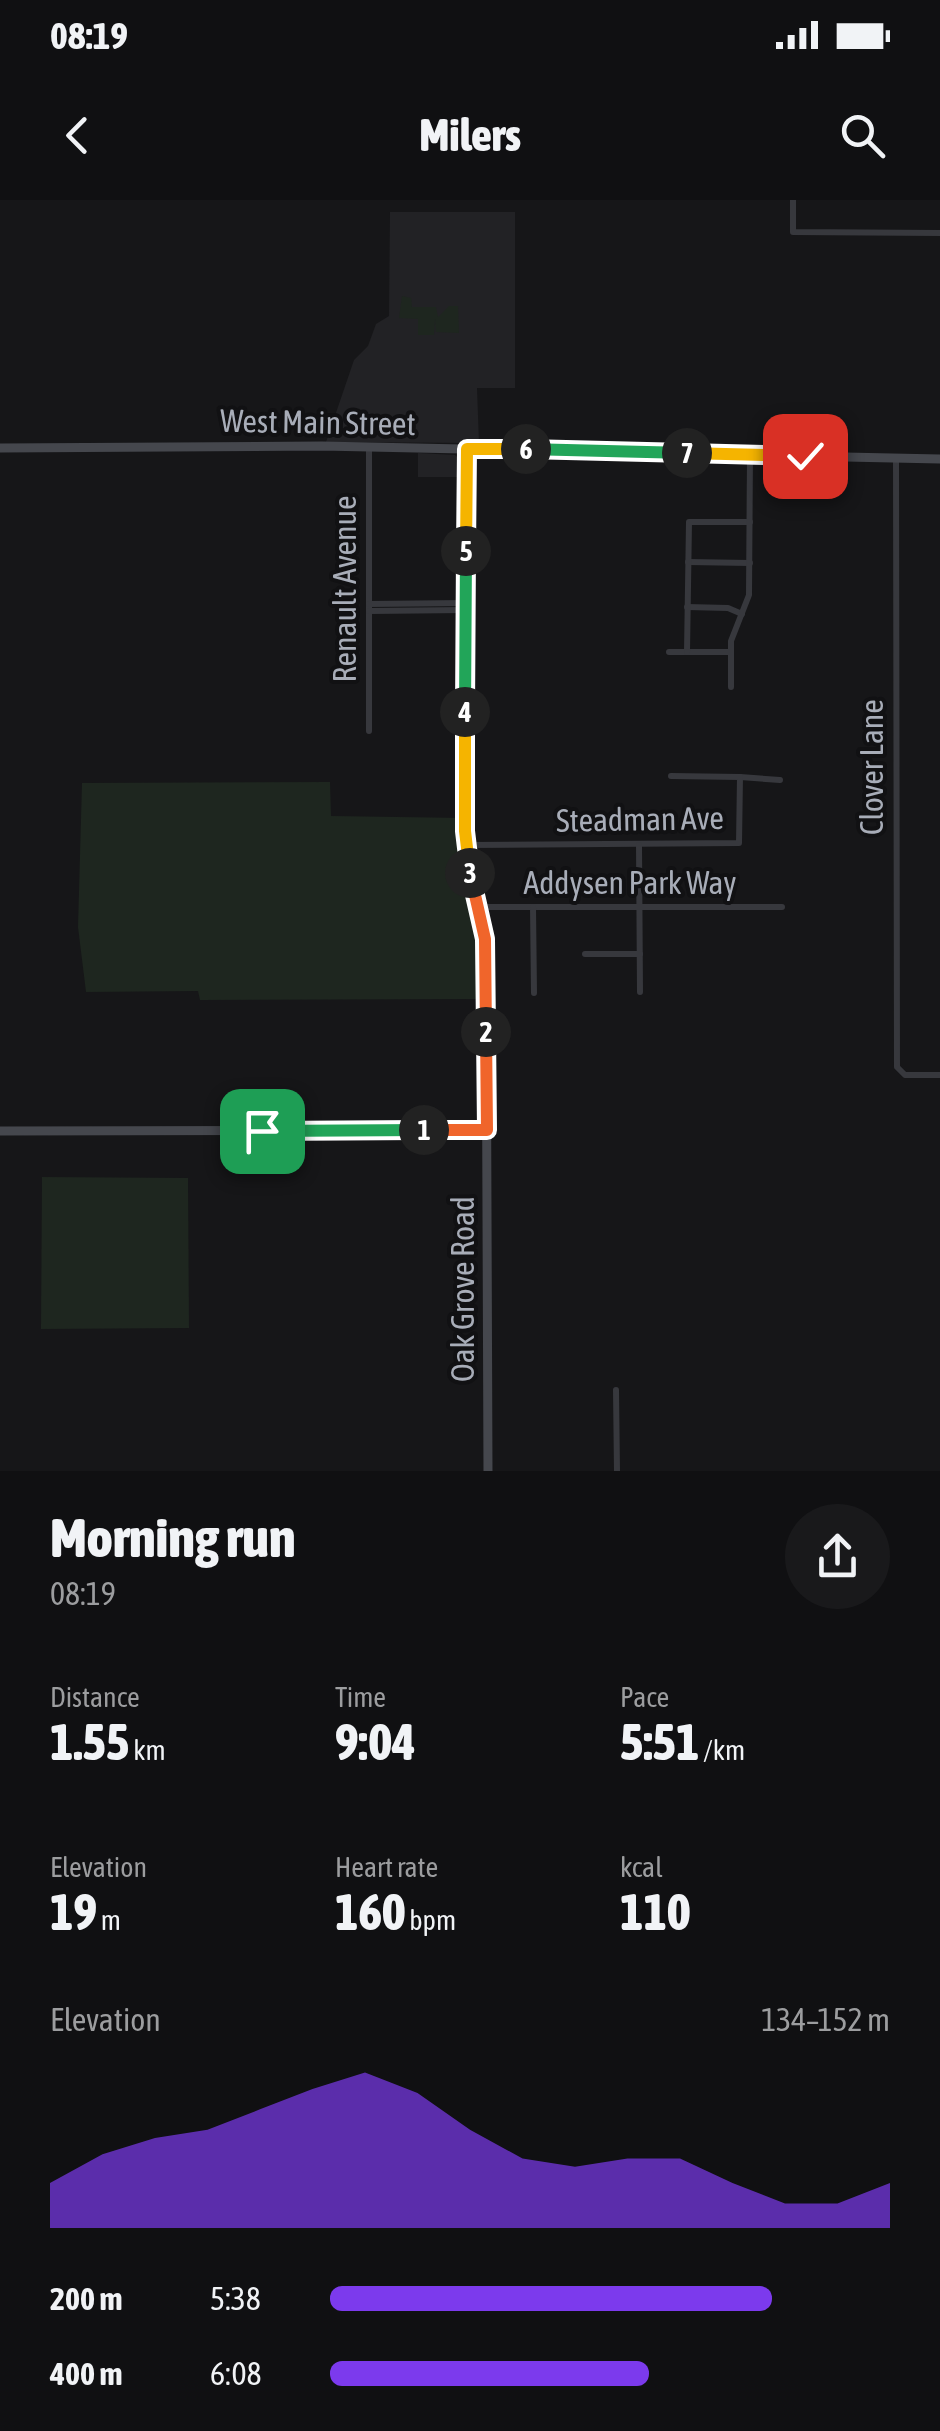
<!DOCTYPE html>
<html lang="en">
<head>
<meta charset="utf-8">
<style>
  :root { --surface:#101012; --page:#19191b; --text:#f1f3f6; --muted:#9c9d9f; --accent:#7c3aed }
  body { margin:0; font-family:"Asap Condensed",sans-serif; background:var(--page); color:var(--text); height:100vh; display:flex; flex-direction:column; font-size:38px; white-space:nowrap }
  * { box-sizing:border-box; margin:0 }
  p { font-size:32px; color:var(--muted) }
  .icon { flex:none; width:55px; height:55px; fill:none; stroke:currentColor; stroke-width:2; stroke-linecap:round; stroke-linejoin:round }
  .map { position:relative; height:1271px; overflow:hidden }
  .drawer { display:flex; flex-direction:column; background:var(--surface); flex:1 }
  .drawer>* { flex:none }
  .pin { position:absolute; display:grid; place-items:center; width:85px; height:85px; color:#fff; margin:-42px; border-radius:20px; box-shadow:0 5px 15px #0006 }
  .km { position:absolute; width:50px; height:50px; margin:-25px; border-radius:50%; background:#222; color:#fff; font-size:28px; line-height:50px; text-align:center }
  .round { display:grid; place-items:center; flex:none; width:105px; height:105px; border-radius:52px; background:var(--page) }
  .head { display:flex; align-items:center; justify-content:space-between; height:170px; padding:0 50px }
  h1 { font-size:55px; font-weight:800; line-height:75px }
  .stats { display:grid; grid-template-columns:repeat(3,1fr); gap:15px; height:170px; padding:10px 50px }
  .stats div { display:grid; align-content:center }
  .stats b { font-size:50px; font-weight:800 }
  .stats small { font-size:28px; font-weight:400 }
  .stats p { font-size:28px }
  .chart { height:280px; padding:20px 50px }
  .chart p { display:flex; justify-content:space-between }
  .chart svg { width:100%; height:180px; margin-top:10px; fill:var(--accent); opacity:.7 }
  ul { padding:0 50px; list-style:none; font-size:32px }
  li { display:grid; grid-template-columns:160px 120px 1fr; align-items:center; height:75px }
  li i { height:25px; border-radius:12px; background:var(--accent) }
  .status { display:flex; justify-content:space-between; align-items:center; height:70px; padding:0 50px; background:var(--surface); direction:ltr }
  .status svg { height:28px; fill:currentColor }
  header { display:flex; justify-content:space-between; align-items:center; height:130px; padding:0 50px; background:var(--surface); font-size:45px; font-weight:800 }
  .map>svg:first-child { display:block }
  .built { fill:#222225 }
  .green { fill:#1e261f }
  .lines { fill:none; stroke-linecap:round; stroke-linejoin:round }
  .street { stroke:#37383d; stroke-width:6 }
  .secondary { stroke:#45474d; stroke-width:9 }
  .split-1-casing { stroke:#fff; stroke-width:20 }
  .split-2-casing { stroke:#fff; stroke-width:20 }
  .split-3-casing { stroke:#fff; stroke-width:20 }
  .split-4-casing { stroke:#fff; stroke-width:20 }
  .split-5-casing { stroke:#fff; stroke-width:20 }
  .split-6-casing { stroke:#fff; stroke-width:20 }
  .split-7-casing { stroke:#fff; stroke-width:20 }
  .split-8-casing { stroke:#fff; stroke-width:20 }
  .split-1 { stroke:#22a559; stroke-width:12 }
  .split-2 { stroke:#f0652b; stroke-width:12 }
  .split-3 { stroke:#f0652b; stroke-width:12 }
  .split-4 { stroke:#f5b400; stroke-width:12 }
  .split-5 { stroke:#22a559; stroke-width:12 }
  .split-6 { stroke:#f5b400; stroke-width:12 }
  .split-7 { stroke:#22a559; stroke-width:12 }
  .split-8 { stroke:#f5b400; stroke-width:12 }
  .labels { text-anchor:middle; dominant-baseline:central; stroke-width:8; stroke-linejoin:round; paint-order:stroke }
  .street-label { font-size:32px; fill:#a8adb8; stroke:#111113 }
</style>
</head>
<body>
<div class="status"><b>08:19</b><svg viewBox="0 0 49 12"><path d="M0 12V9h3v3zM5 12V6h3v6zM10 12V3h3v9zM15 12V0h3v12zM26 1h20v11H26zM47 4h2v5h-2z"/></svg></div>
<header><svg class="icon" aria-label="back" viewBox="0 0 24 24"><path d="M15 5l-7 7 7 7"/></svg>Milers<svg class="icon" aria-label="search" viewBox="0 0 24 24"><circle cx="10" cy="10" r="6"/><path d="M15 15l6 6"/></svg></header>
<div class="map">
<svg width="940" height="1271" viewBox="0 0 940 1271">
  <rect width="100%" height="100%" fill="#161618"/>
  <g class="built">
    <polygon points="390,12 515,12 515,188 477,188 479,243 326,242 354,160 368,146 376,124 389,116"/>
    <polygon points="418,253 455,255 461,261 462,277 418,277"/>
  </g>
  <g class="green">
    <polygon points="402,96 411,98 412,107 436,107 438,117 449,106 458,106 459,133 436,132 435,119 434,135 418,135 418,119 399,118"/>
    <polygon points="330,582 331,616 465,618 486,755 479,799 200,800 198,791 86,792 78,727 82,583"/>
    <polygon points="42,977 188,978 189,1128 41,1129"/>
  </g>
  <g class="lines">
    <g class="street">
      <polyline points="793,0 793,32 940,33"/>
      <polyline points="369,247 369,531"/>
      <polyline points="896,259 897,867 905,875 940,875"/>
      <polyline points="688,362 750,363"/>
      <polyline points="369,404 465,403"/>
      <polyline points="687,407 728,408 742,414"/>
      <polyline points="369,411 465,410"/>
      <polyline points="669,452 731,452"/>
      <polyline points="687,452 689,322 750,322"/>
      <polyline points="731,487 731,441 749,395 750,254"/>
      <polyline points="740,577 780,580"/>
      <polyline points="467,645 739,643 740,577 671,576"/>
      <polyline points="639,645 640,792"/>
      <polyline points="479,707 782,707"/>
      <polyline points="533,707 534,793"/>
      <polyline points="585,754 640,754"/>
      <polyline points="616,1190 617,1271"/>
    </g>
    <g class="secondary">
      <polyline points="0,248 322,246 940,259"/>
      <polyline points="467,249 465,631 486,755 488,1271"/>
      <polyline points="0,931 487,930"/>
    </g>
  </g>
  <g class="lines">
    <defs>
      <polyline id="split-1" points="262,931 424,930"/>
      <polyline id="split-2" points="424,930 487,930 486,832"/>
      <polyline id="split-3" points="470,673 485,739 486,832"/>
      <polyline id="split-4" points="465,512 465,631 470,673"/>
      <polyline id="split-5" points="465,512 466,351"/>
      <polyline id="split-6" points="466,351 467,249 526,249"/>
      <polyline id="split-7" points="526,249 687,253"/>
      <polyline id="split-8" points="687,253 805,256"/>
    </defs>
    <use href="#split-1" class="split-1-casing"/>
    <use href="#split-2" class="split-2-casing"/>
    <use href="#split-3" class="split-3-casing"/>
    <use href="#split-4" class="split-4-casing"/>
    <use href="#split-5" class="split-5-casing"/>
    <use href="#split-6" class="split-6-casing"/>
    <use href="#split-7" class="split-7-casing"/>
    <use href="#split-8" class="split-8-casing"/>
    <use href="#split-1" class="split-1"/>
    <use href="#split-2" class="split-2"/>
    <use href="#split-3" class="split-3"/>
    <use href="#split-4" class="split-4"/>
    <use href="#split-5" class="split-5"/>
    <use href="#split-6" class="split-6"/>
    <use href="#split-7" class="split-7"/>
    <use href="#split-8" class="split-8"/>
  </g>
  <g class="labels">
    <g class="street-label">
      <text transform="translate(318 222) rotate(1)">West Main Street</text>
      <text transform="translate(344 389) rotate(-90)">Renault Avenue</text>
      <text transform="translate(871 567) rotate(-90)">Clover Lane</text>
      <text transform="translate(640 619) rotate(-1)">Steadman Ave</text>
      <text x="630" y="682">Addysen Park Way</text>
      <text transform="translate(462 1089) rotate(-90)">Oak Grove Road</text>
    </g>
  </g>
</svg>
<div class="pin" style="left:262px;top:931px;background:#1e9e55"><svg class="icon" aria-label="arrive" viewBox="0 0 24 24"><path d="M6 21V4h12l-3 4 3 4H6"/></svg></div>
<div class="pin" style="left:805px;top:256px;background:#d93025"><svg class="icon" aria-label="check" viewBox="0 0 24 24"><path d="M5 12l5 5 9-10"/></svg></div>
<b class="km" style="left:424px;top:930px">1</b>
<b class="km" style="left:486px;top:832px">2</b>
<b class="km" style="left:470px;top:673px">3</b>
<b class="km" style="left:465px;top:512px">4</b>
<b class="km" style="left:466px;top:351px">5</b>
<b class="km" style="left:526px;top:249px">6</b>
<b class="km" style="left:687px;top:253px">7</b>
</div>
<section class="drawer">
<div class="head"><div><h1>Morning run</h1><p>08:19</p></div><a class="round"><svg class="icon" aria-label="share" viewBox="0 0 24 24"><path d="M12 15V3M7 8l5-5 5 5M5 13v7h14v-7"/></svg></a></div>
<div class="stats">
<div><p>Distance</p><b>1.55<small> km</small></b></div>
<div><p>Time</p><b>9:04</b></div>
<div><p>Pace</p><b>5:51<small> /km</small></b></div>
</div>
<div class="stats">
<div><p>Elevation</p><b>19<small> m</small></b></div>
<div><p>Heart rate</p><b>160<small> bpm</small></b></div>
<div><p>kcal</p><b>110</b></div>
</div>
<div class="chart"><p><span>Elevation</span>134–152 m</p>
<svg viewBox="0 0 160 44" preserveAspectRatio="none"><path d="M0 44V33L10 26L20 22L30 20L40 15L50 10L60 6L70 11L80 20L90 27L100 29L110 27L120 27L130 33L140 38L150 38L160 33V44z"/></svg>
</div>
<ul>
<li><b>200 m</b>5:38<i style="width:79%"></i></li>
<li><b>400 m</b>6:08<i style="width:57%"></i></li>
</ul>
</section>
</body>
</html>
